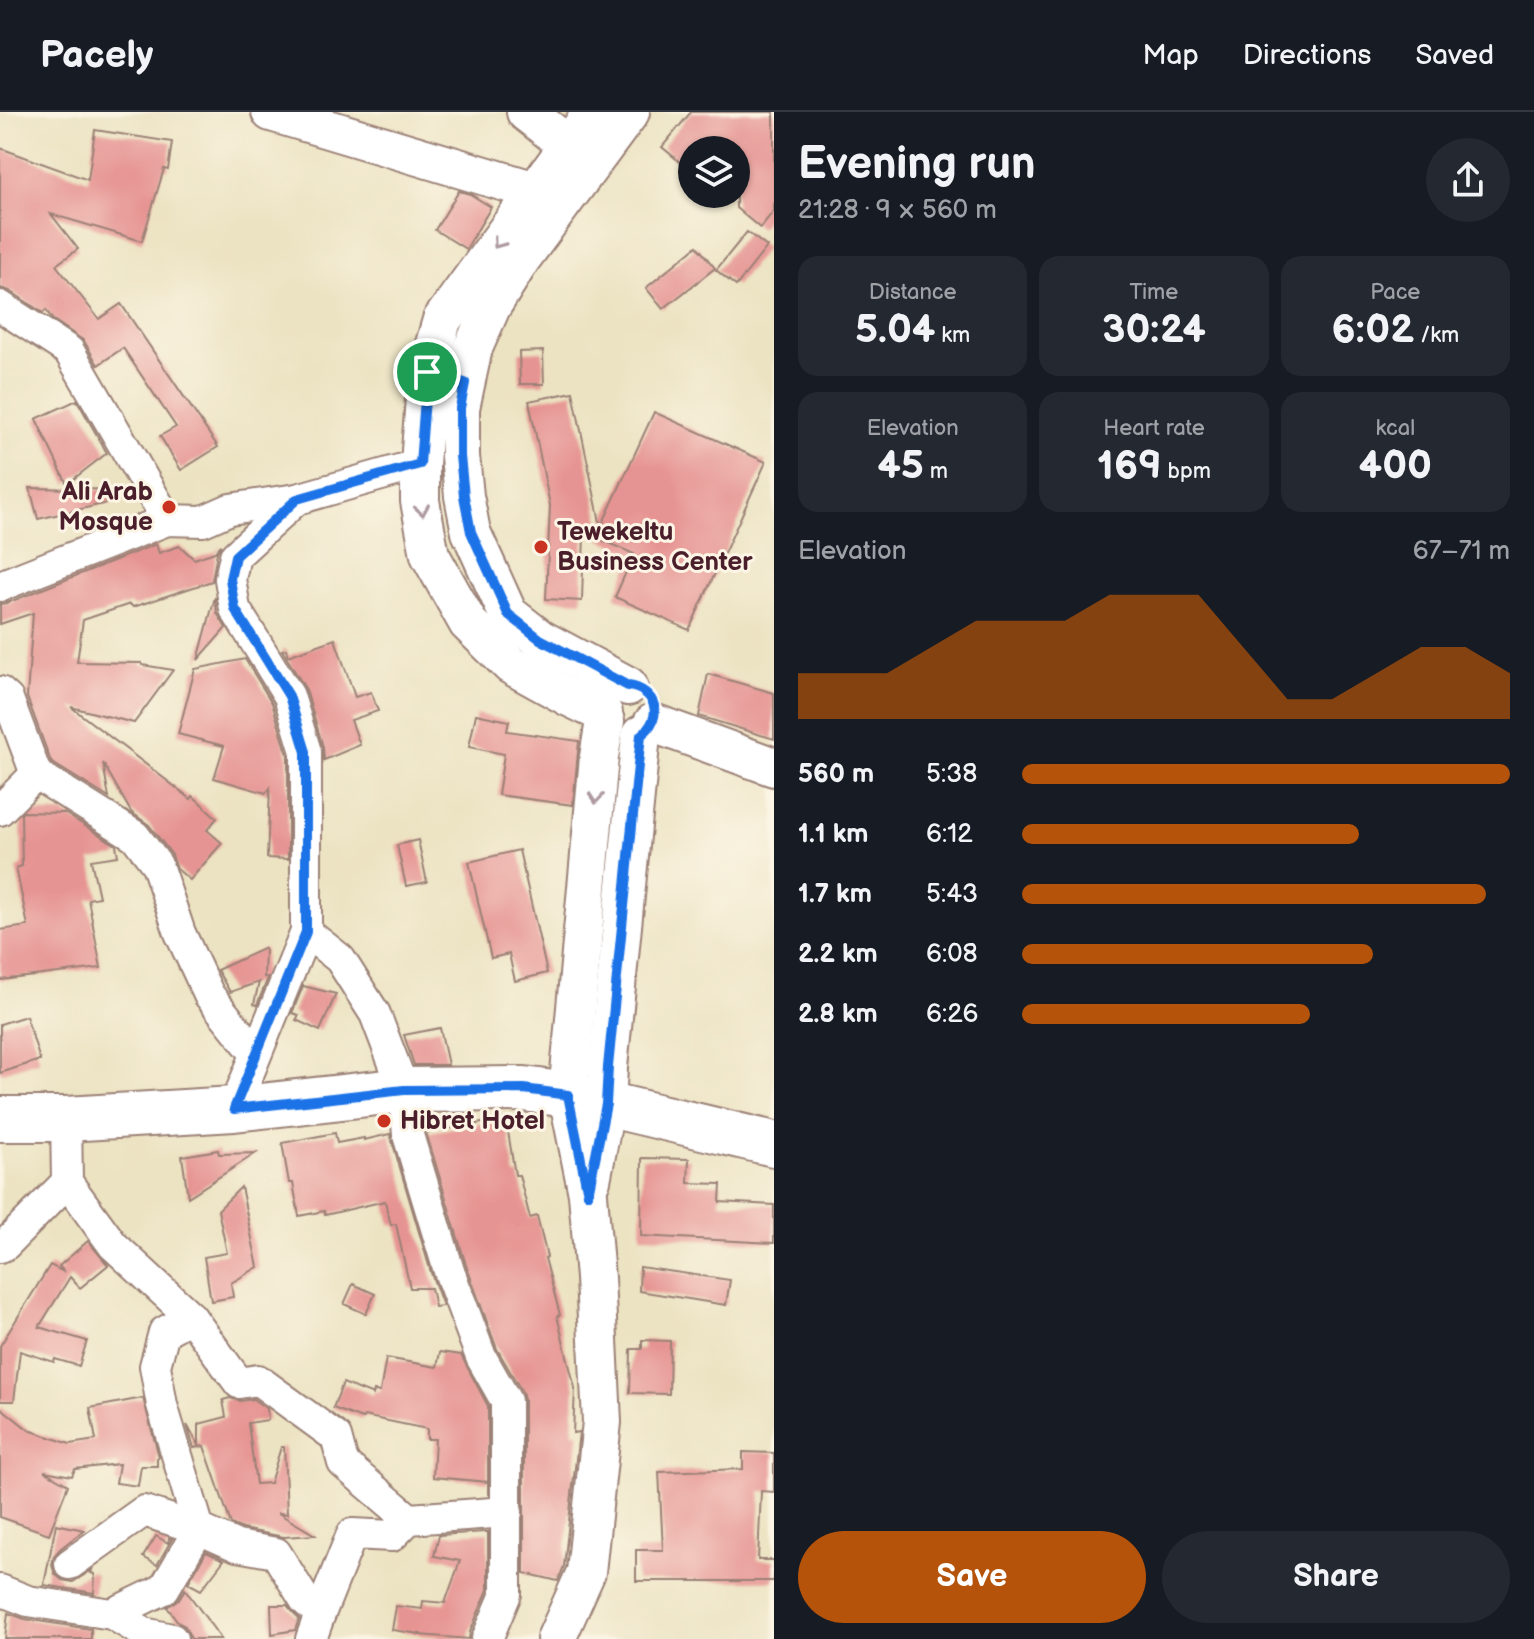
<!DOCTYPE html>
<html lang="en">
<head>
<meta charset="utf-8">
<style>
  :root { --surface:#171b24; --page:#242831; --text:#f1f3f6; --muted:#9ea1a6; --line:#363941; --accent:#b45309 }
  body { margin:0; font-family:"Balsamiq Sans",sans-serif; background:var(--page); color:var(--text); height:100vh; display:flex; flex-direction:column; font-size:30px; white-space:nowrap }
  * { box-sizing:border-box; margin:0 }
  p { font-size:26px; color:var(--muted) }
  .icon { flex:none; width:44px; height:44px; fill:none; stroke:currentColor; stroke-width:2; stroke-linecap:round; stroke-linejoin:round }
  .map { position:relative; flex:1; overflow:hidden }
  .side { display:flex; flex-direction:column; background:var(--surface); width:760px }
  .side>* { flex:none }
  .fabs { position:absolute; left:678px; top:24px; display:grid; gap:16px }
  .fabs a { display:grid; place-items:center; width:72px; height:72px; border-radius:50%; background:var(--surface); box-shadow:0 2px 6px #0004; font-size:40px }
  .pin { position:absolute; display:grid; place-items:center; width:68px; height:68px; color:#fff; margin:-34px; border:4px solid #fff; border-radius:50%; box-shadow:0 2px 8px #0007 }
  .round { display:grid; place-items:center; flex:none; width:84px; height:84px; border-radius:42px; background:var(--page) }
  .head { display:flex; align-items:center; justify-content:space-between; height:136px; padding:0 24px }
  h1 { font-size:44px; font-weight:700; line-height:60px }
  .figures { display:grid; grid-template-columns:repeat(3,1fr); gap:12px; height:136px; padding:8px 24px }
  .figures div { display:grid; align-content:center; border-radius:20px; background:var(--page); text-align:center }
  .figures b { font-size:40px; font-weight:700 }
  .figures small { font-size:22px; font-weight:400 }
  .figures p { font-size:22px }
  .chart { height:224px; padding:16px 24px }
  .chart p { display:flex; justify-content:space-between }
  .chart svg { width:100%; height:144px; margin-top:8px; fill:var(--accent); opacity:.7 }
  .primary-button { display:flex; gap:16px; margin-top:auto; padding:16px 24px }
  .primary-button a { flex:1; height:92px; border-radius:48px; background:var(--accent); color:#fff; font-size:32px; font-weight:700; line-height:92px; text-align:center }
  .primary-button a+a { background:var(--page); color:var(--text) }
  ul { padding:0 24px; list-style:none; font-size:26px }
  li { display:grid; grid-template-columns:128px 96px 1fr; align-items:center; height:60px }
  li i { height:20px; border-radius:10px; background:var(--accent) }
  header { display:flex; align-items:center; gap:48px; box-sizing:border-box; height:112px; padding:0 40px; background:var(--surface); border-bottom:2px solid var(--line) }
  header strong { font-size:38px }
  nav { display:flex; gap:44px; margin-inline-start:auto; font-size:28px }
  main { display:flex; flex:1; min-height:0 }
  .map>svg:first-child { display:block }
  .building { fill:#e69493 }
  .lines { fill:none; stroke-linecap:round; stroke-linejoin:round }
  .minor-casing { stroke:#9b8176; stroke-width:34 }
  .tertiary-casing { stroke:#9b8176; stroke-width:42 }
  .secondary-casing { stroke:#9b8176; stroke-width:48 }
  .minor { stroke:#fff; stroke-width:30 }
  .tertiary { stroke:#fff; stroke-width:38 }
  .secondary { stroke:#fff; stroke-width:44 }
  .oneway { stroke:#ae9aa0 }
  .route-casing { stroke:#fff; stroke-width:16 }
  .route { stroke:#1a73e8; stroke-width:10 }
  .poi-dot { fill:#c8321e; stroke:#fcf5e5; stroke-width:3 }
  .labels { text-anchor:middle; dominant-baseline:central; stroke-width:6; stroke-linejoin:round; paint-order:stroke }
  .poi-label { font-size:26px; font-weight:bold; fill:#4a1f2b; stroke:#fcf5e5; text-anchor:start }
</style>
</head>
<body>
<header>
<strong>Pacely</strong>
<nav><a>Map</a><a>Directions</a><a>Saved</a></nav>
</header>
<main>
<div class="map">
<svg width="774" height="1527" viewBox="0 0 774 1527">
  <rect width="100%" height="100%" fill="#fcf5e5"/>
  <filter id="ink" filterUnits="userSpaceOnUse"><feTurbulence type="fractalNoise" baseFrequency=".0125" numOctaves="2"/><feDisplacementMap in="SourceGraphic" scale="16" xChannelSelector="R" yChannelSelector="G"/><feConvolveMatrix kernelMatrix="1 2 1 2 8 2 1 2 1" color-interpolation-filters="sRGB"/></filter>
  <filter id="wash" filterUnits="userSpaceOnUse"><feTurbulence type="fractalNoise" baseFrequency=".006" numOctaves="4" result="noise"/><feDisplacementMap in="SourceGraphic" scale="32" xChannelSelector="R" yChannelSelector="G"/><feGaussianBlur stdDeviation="1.8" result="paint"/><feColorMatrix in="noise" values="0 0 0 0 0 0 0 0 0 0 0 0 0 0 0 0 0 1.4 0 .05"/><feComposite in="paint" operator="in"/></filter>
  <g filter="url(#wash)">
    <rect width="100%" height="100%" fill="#ece3c2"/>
    <g id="blocks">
      <g class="building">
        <polygon points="691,0 774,0 774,99 760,116 736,96 736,38 692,38 692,60 662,35"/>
        <polygon points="95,18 172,30 168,58 164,57 142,129 51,102 78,137 56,153 99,207 121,192 218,335 181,358 160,324 176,315 123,236 98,253 84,229 52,207 46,198 43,201 10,179 0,176 0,36 88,68"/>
        <polygon points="459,79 470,82 491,95 466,137 435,118"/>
        <polygon points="747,120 767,135 736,174 716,158"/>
        <polygon points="697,134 715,156 663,197 646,176"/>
        <polygon points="543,239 544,272 520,272 519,240"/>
        <polygon points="573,280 601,415 654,300 766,350 689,518 615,485 634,442 584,420 582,489 546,487 550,393 529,289"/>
        <polygon points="77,288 107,341 67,372 36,307"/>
        <polygon points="30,376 128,378 129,386 38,407"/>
        <polygon points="156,432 159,441 180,434 194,447 215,440 221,433 217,440 212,469 133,495 130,492 83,508 77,550 142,551 142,553 173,558 134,611 71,595 191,687 193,684 217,706 207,718 222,731 190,768 177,757 172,743 149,713 131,700 103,651 109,686 51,650 27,585 33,501 0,512 0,492 7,491"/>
        <polygon points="215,485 217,501 226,516 198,548"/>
        <polygon points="335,527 355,585 371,580 378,599 351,608 360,633 324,648 323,635 306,578 282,538 286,537 288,544"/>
        <polygon points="245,547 272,591 288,643 288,747 267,746 270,676 266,681 214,666 224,634 178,622 195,557"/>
        <polygon points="708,562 774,581 774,627 699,604"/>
        <polygon points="476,602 509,609 507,619 579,629 573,693 498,683 504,642 469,635"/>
        <polygon points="23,700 64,701 116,733 118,744 91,748 99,785 88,787 101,856 0,868 0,818 28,814 16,756 22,754 21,702"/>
        <polygon points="418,728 427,770 406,774 397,733"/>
        <polygon points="519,738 547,861 515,869 509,842 491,846 469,750"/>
        <polygon points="265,836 264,865 268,866 257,893 254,892 259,870 230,880 217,858"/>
        <polygon points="303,874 336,882 320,919 296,908 299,903 292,901"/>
        <polygon points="26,904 40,948 0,961 0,912"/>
        <polygon points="440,916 448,953 414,953 404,923"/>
        <polygon points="506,1007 515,1063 519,1063 530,1106 537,1104 547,1145 545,1146 560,1203 557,1204 575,1276 573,1321 579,1320 564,1454 558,1469 524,1461 524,1288 522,1280 497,1237 466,1153 426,1020 425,1015 427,1014 429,1020"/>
        <polygon points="335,1021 337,1031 364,1026 364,1028 390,1022 432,1164 443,1194 435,1195 431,1176 410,1176 396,1112 391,1113 385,1089 325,1103 324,1099 299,1104 293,1071 289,1071 282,1031"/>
        <polygon points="218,1038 219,1042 256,1041 188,1085 182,1044"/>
        <polygon points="642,1046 689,1047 688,1071 721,1072 720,1090 774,1093 774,1131 641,1124"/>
        <polygon points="241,1075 258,1155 231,1171 233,1185 211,1189 204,1145 227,1141 218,1098"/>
        <polygon points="88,1129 108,1153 80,1176 70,1165 39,1215 87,1229 79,1254 55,1247 54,1250 20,1239 14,1289 0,1289 0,1234 50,1153 64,1160 59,1154"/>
        <polygon points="640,1155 730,1168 726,1193 639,1179"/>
        <polygon points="353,1172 375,1182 366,1202 344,1192"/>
        <polygon points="642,1228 670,1229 669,1282 630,1281 631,1237 642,1237"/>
        <polygon points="440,1240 461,1243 488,1294 488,1383 488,1370 433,1365 435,1327 427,1327 427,1317 364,1304 362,1307 333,1296 343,1271 373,1283 374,1279 380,1280 386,1246 437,1255"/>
        <polygon points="143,1286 159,1345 157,1346 157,1354 141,1354 138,1374 116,1371 119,1352 75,1357 72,1364 44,1359 68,1373 49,1422 0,1405 0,1295 29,1318 70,1332 96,1328 90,1296"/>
        <polygon points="230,1286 241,1289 253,1287 267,1297 268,1308 248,1311 256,1372 270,1371 281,1335 284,1335 287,1402 278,1401 315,1423 284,1425 242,1417 231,1412 204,1334 194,1336 187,1313 199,1333 199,1312 226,1305 223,1288"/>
        <polygon points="743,1340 774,1341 774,1380 761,1379 758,1448 774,1448 774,1469 636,1469 636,1438 663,1438 659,1360 743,1357"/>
        <polygon points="56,1412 84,1418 60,1437 54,1444 52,1453 55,1462 62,1468 73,1470 92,1458 91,1461 95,1462 94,1481 44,1473"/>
        <polygon points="485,1420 488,1420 488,1478 470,1520 469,1527 419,1523 420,1522 392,1518 396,1494 422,1497 423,1489 445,1491 460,1449 434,1444 439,1423"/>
        <polygon points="156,1424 168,1431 169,1426 172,1427 157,1453 143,1445"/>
        <polygon points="206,1440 224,1448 201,1478 188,1471"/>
        <polygon points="185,1477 221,1527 191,1527 185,1514 179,1511 167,1495 179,1487"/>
        <polygon points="271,1493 287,1493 299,1507 295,1518 272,1522"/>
        <polygon points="8,1501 25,1507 91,1517 91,1527 5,1527"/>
      </g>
    </g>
  </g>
  <g filter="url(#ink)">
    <use href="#blocks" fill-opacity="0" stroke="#9b8176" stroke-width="2"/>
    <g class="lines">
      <defs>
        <g id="minor">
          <polyline points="0,194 69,239 167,408"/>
          <polyline points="0,474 167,408 203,409 230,397 297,387 420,352"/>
          <polyline points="0,580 8,587 36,662 135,724 157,753 180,821 209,883 256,942"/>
          <polyline points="0,698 36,662"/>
          <polyline points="306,820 340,847 375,902 404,978 408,1023 449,1159 481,1245 506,1289 506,1482 487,1527"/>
          <polyline points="234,997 306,820 306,640 289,584 235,497 230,467 235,444 297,387"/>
          <polyline points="66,1007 67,1070 113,1133 191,1205 239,1271 258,1268 336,1325 343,1351 409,1407"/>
          <polyline points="0,1135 5,1133 67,1070"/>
          <polyline points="70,1452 144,1399 199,1417 237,1434 276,1441 305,1488 320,1502 311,1527"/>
          <polyline points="0,1478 28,1489 112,1502 144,1521 172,1527"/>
          <polyline points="112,1502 164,1477 199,1417 162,1293 155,1254 164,1220 191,1205"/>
          <polyline points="320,1502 352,1422 392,1424 409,1407 507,1400"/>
        </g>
        <g id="tertiary">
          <polyline points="271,0 559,86"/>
          <polyline points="526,0 587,48"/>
          <polyline points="593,0 442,208 427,260 420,352 420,389 430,443 468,511 511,553 567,584 603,601"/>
          <polyline points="628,574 540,527 508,502 471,420 464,384 460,344 460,296 473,236 491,195 521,147 630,0"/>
          <polyline points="653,611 774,655"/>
          <polyline points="591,1068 606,992 608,955 641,623"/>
          <polyline points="556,1527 586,1460 602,1310 595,1166 588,1082 568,983 599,645 605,609"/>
        </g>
        <polyline id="secondary" points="0,1007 66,1007 234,997 404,978 524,977 568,983 774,1032"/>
      </defs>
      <use href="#minor" class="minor-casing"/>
      <use href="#tertiary" class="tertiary-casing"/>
      <use href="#secondary" class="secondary-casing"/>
      <use href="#minor" class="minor"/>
      <use href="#tertiary" class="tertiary"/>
      <use href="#secondary" class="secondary"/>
    </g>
    <defs><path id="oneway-chevron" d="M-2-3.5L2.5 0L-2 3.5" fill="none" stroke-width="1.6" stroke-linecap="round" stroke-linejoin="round" transform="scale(2)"/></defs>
    <g class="oneway">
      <use href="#oneway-chevron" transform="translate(498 131) rotate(126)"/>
      <use href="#oneway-chevron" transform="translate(422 398) rotate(81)"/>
      <use href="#oneway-chevron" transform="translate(596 686) rotate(95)"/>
    </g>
  </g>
  <g class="lines" filter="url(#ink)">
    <defs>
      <path id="route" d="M427 260 465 271 460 296V344L464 384 471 420 508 502 540 527 628 574C657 578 664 606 641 623L608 955 606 992 588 1082 568 983 524 977 404 978 234 997 306 820V640L289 584 235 497 230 467 235 444 297 387 420 352Z"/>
    </defs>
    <use href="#route" class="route-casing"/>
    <use href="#route" class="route"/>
  </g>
  <g class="poi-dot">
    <circle cx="169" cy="395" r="8"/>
    <circle cx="541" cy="435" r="8"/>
    <circle cx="384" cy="1009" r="8"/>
  </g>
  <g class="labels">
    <g class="poi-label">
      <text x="153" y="380" text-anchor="end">Ali Arab<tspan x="153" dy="30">Mosque</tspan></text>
      <text x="557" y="420">Tewekeltu<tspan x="557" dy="30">Business Center</tspan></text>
      <text x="400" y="1009">Hibret Hotel</text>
    </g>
  </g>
</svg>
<div class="fabs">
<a><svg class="icon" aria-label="layers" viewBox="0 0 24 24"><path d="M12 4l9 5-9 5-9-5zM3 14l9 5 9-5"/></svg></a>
</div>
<div class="pin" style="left:427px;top:260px;background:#1e9e55"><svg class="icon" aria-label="arrive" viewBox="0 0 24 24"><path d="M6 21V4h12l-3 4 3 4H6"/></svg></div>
</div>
<section class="side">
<div class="head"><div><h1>Evening run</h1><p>21:28 · 9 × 560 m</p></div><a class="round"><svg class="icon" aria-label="share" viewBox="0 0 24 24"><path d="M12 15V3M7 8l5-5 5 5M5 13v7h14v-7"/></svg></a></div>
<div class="figures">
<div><p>Distance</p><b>5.04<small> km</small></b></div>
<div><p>Time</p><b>30:24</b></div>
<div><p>Pace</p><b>6:02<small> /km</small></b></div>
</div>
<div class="figures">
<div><p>Elevation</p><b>45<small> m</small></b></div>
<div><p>Heart rate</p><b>169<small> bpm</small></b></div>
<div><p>kcal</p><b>400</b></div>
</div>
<div class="chart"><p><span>Elevation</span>67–71 m</p>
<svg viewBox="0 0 160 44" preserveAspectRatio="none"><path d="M0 44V30L10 30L20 30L30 22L40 14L50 14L60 14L70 6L80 6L90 6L100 22L110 38L120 38L130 30L140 22L150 22L160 30V44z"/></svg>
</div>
<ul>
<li><b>560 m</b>5:38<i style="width:100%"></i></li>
<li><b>1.1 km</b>6:12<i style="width:69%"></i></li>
<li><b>1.7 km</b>5:43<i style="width:95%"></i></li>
<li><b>2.2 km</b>6:08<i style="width:72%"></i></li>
<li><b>2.8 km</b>6:26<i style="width:59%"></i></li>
</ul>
<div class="primary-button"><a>Save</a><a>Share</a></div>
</section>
</main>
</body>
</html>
